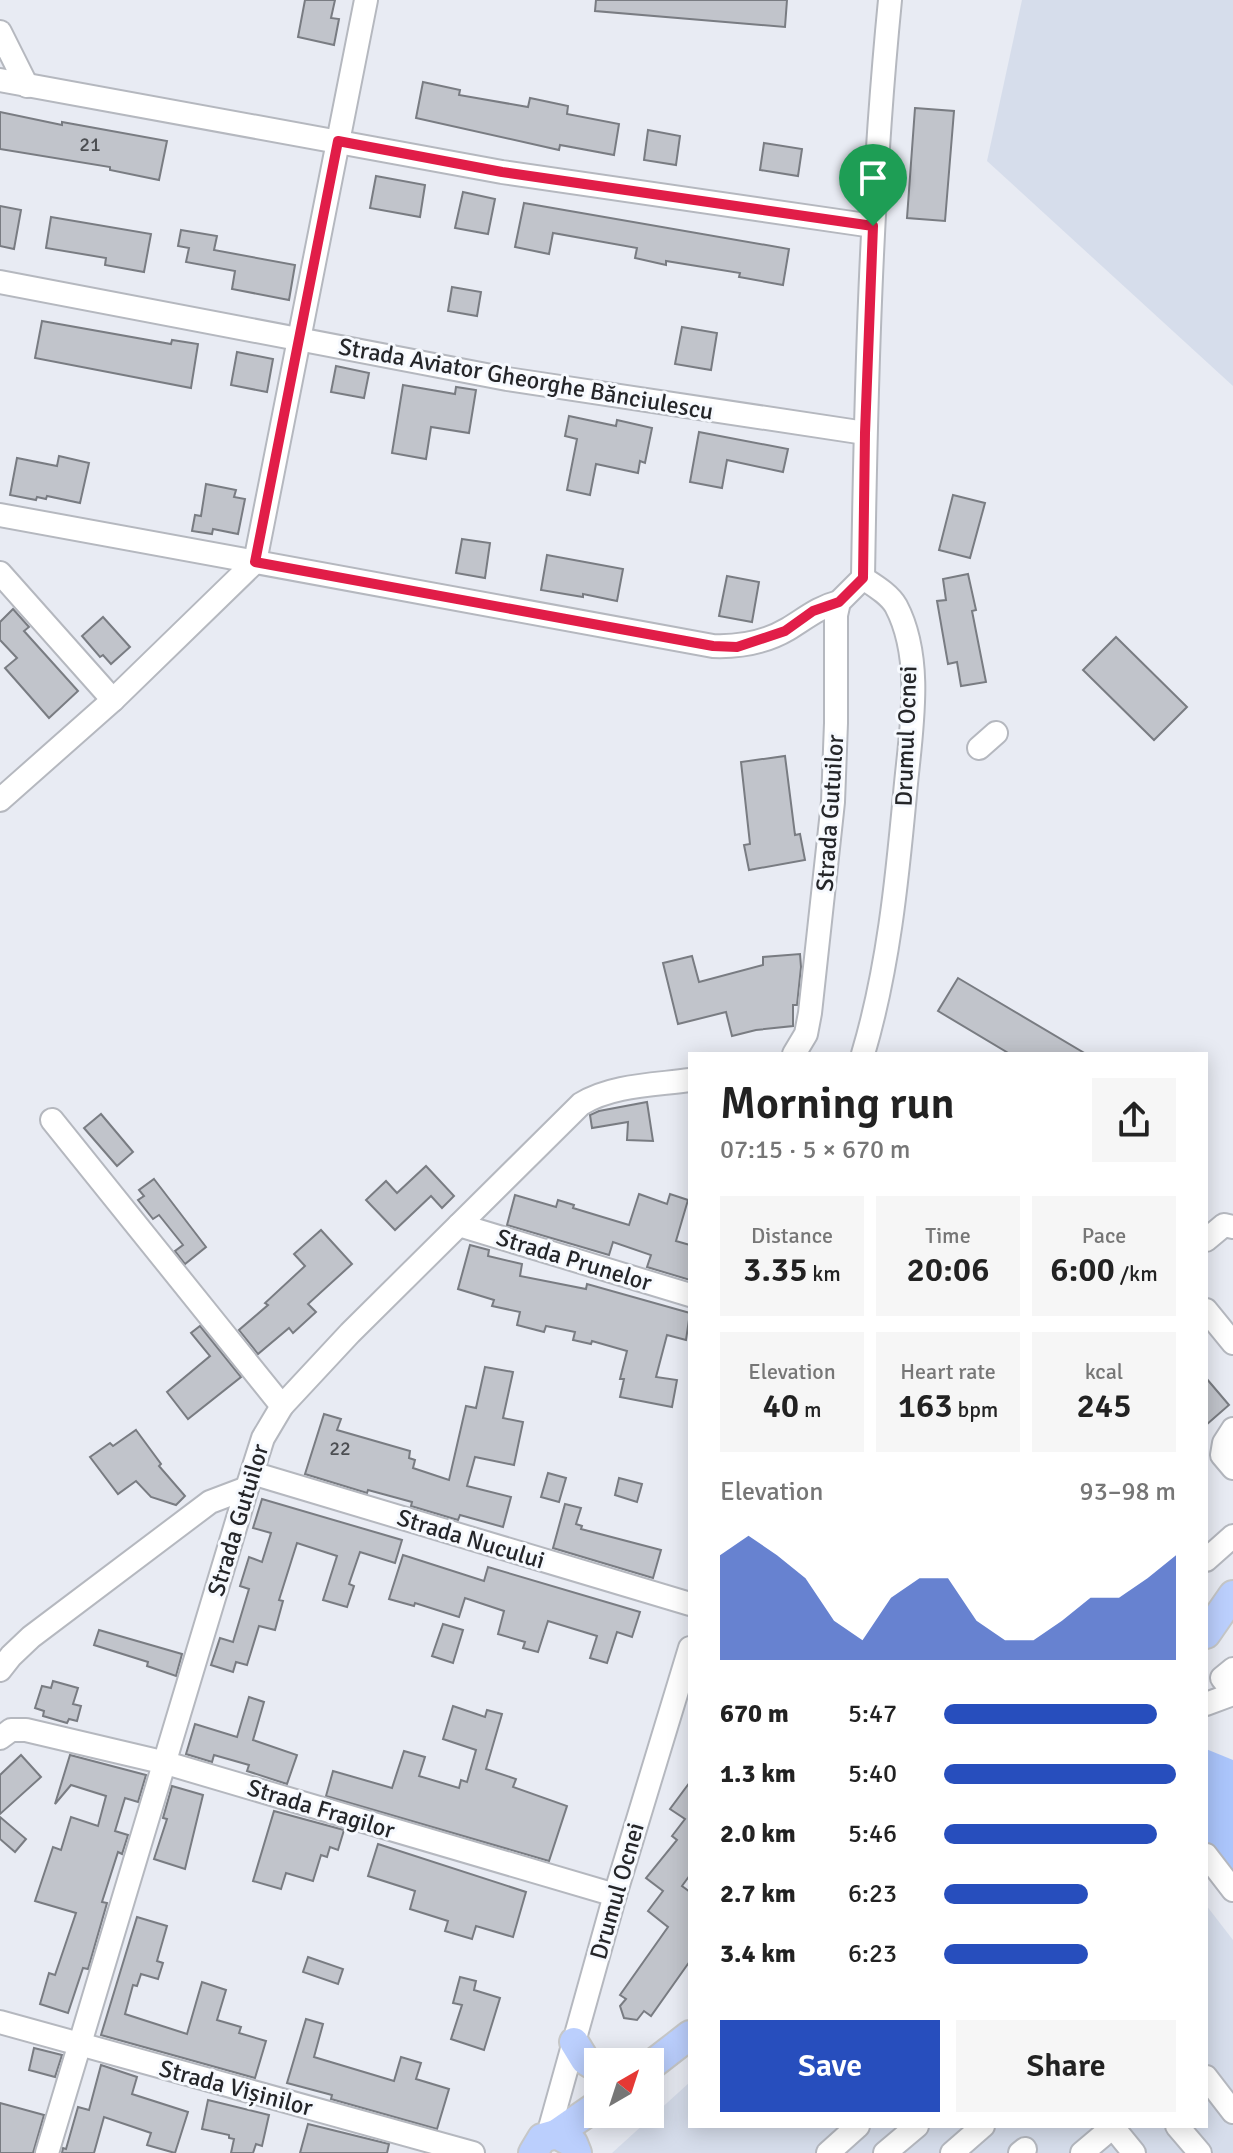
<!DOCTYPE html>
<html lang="en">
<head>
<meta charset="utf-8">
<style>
  :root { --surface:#fff; --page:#f6f6f6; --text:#222; --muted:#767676; --accent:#274ebd }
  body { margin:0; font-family:Signika,sans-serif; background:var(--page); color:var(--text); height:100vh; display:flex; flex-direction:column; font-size:30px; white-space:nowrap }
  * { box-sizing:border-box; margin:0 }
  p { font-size:26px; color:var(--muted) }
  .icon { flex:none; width:44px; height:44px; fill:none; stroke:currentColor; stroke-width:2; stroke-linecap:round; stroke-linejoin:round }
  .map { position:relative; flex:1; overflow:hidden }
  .drawer { position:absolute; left:688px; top:1052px; width:520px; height:1076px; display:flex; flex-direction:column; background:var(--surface); border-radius:0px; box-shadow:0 4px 20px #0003 }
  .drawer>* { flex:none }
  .needle { width:52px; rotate:39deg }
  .buttons { position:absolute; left:584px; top:2048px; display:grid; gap:16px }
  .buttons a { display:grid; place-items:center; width:80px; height:80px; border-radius:0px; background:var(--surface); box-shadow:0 4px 20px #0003; font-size:40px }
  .pin { position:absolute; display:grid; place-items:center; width:68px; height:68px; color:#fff; margin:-82px -34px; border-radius:50% 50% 50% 0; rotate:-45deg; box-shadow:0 0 8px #0007 }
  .pin .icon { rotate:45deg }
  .round { display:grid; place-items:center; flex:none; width:84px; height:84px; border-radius:0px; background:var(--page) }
  .overview { display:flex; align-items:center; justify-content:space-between; height:136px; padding:0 32px }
  h1 { font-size:44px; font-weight:600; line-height:60px }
  .figures { display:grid; grid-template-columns:repeat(3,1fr); gap:12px; height:136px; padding:8px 32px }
  .figures div { display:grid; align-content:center; border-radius:0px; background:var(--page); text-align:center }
  .figures b { font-size:34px; font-weight:600 }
  .figures small { font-size:22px; font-weight:400 }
  .figures p { font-size:22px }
  .chart { height:224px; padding:16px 32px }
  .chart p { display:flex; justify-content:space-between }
  .chart svg { width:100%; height:144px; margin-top:8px; fill:var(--accent); opacity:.7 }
  .primary-button { display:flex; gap:16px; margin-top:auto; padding:16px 32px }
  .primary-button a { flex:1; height:92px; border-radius:0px; background:var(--accent); color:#fff; font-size:32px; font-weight:600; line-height:92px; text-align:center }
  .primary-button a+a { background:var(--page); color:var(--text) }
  ul { padding:0 32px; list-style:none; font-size:26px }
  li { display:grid; grid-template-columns:128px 96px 1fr; align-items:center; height:60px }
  li i { height:20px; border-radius:10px; background:var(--accent) }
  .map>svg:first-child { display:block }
  .built { fill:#d6ddeb }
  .green { fill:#abc5fb }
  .building { fill:#c1c4cb; stroke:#797c82; stroke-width:2 }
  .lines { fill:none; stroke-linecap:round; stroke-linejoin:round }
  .minor-casing { stroke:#b5b8bf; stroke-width:26 }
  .major-casing { stroke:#c6c7c7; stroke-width:32 }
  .minor { stroke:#fff; stroke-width:22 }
  .major { stroke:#bbcffd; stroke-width:28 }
  .route-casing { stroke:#fff; stroke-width:16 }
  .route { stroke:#e11d48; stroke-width:10 }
  .labels { text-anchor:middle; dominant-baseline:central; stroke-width:6; stroke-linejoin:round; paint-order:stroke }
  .number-label { font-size:20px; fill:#4c4e52 }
  .street-label { font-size:24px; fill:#252629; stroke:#f6f9fe }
</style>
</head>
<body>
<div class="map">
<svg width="1233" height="2153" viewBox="0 0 1233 2153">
  <rect width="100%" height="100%" fill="#e8ebf3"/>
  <g class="built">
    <polygon points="1022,0 1233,0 1233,386 987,161"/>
    <polygon points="1206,1905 1233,1940 1233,2153 612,2153 690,2082 690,2126 1206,2126"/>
  </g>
  <polygon class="green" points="1206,1749 1233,1760 1233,1879 1206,1843"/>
  <g class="building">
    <polygon points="305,0 335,0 331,18 339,19 334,45 298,37"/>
    <polygon points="596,0 787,0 785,27 595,11"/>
    <polygon points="423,82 460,90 459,95 528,107 530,98 568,106 567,114 619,124 614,155 560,145 559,150 416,118"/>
    <polygon points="915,108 954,111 945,221 907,218"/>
    <polygon points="0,112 62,125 62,122 167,141 159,180 110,170 110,167 0,149"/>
    <polygon points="648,130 680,136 676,165 644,160"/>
    <polygon points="764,143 802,149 798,176 760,170"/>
    <polygon points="376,176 425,185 420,217 370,208"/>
    <polygon points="463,192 495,199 488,234 455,228"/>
    <polygon points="524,203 789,249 783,285 739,277 740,273 666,261 666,265 635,258 637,248 553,233 549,254 515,247"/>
    <polygon points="0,206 21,210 14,249 0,246"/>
    <polygon points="51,217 151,234 144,272 105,265 106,258 46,248"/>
    <polygon points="181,230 217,236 214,250 295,265 289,300 232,289 235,271 186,262 189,248 178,246"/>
    <polygon points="452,287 481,292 477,316 448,311"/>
    <polygon points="42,321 171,344 172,340 198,344 191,388 35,358"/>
    <polygon points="682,327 717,333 711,370 675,364"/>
    <polygon points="237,352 273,359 267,392 231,385"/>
    <polygon points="336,366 369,373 364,398 331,392"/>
    <polygon points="403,385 455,394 456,387 476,390 469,433 431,427 426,459 392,453"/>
    <polygon points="569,416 616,426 617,420 652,428 645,463 640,461 638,473 596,464 590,495 567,490 577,439 565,436"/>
    <polygon points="699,432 788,449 783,472 727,460 722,488 690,482"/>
    <polygon points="59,456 89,463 80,503 47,496 46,499 37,497 36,500 10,495 17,458 57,466"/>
    <polygon points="206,484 236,490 234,497 245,499 238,534 213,529 212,534 192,531 195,515 201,516"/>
    <polygon points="953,495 985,503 970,558 939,550"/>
    <polygon points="462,539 490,543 485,578 456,573"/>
    <polygon points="547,555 623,569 617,601 583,594 583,597 541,590"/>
    <polygon points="968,574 976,610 972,611 986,682 961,686 957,662 948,664 937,601 946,600 943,579"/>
    <polygon points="727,576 759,582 752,622 719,616"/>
    <polygon points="13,609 29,627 24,631 78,691 49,718 5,668 17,658 0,640 0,622"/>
    <polygon points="103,617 130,647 111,664 103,655 100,657 82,636"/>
    <polygon points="1116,637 1187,707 1154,740 1083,670"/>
    <polygon points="785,756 795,835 800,834 805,860 749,870 744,845 750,844 741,762"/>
    <polygon points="800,954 801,967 797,1005 793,1005 793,1026 756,1030 732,1036 726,1012 678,1024 663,963 692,956 699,982 763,965 763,957"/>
    <polygon points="958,978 1086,1054 1010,1054 938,1011"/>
    <polygon points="647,1102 653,1141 627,1140 628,1122 592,1128 590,1115 599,1111"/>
    <polygon points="101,1114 133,1152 117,1166 84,1128"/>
    <polygon points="426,1166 454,1196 442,1208 431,1196 395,1230 366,1200 386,1181 397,1193"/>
    <polygon points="154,1179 206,1247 185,1264 175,1251 183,1245 159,1215 153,1219 138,1200 144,1196 139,1190"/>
    <polygon points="639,1194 667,1204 670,1194 688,1200 676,1241 690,1245 690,1280 647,1267 651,1255 613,1242 609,1255 507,1225 515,1195 556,1207 558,1200 574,1205 573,1208 629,1225"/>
    <polygon points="321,1230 352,1264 308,1304 316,1312 293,1333 289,1328 258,1354 239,1330 268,1305 265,1303 305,1266 294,1254"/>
    <polygon points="470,1245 489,1250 488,1256 522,1264 520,1276 586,1289 587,1284 690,1313 686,1340 667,1335 656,1377 677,1380 672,1407 620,1397 624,1379 620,1379 627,1351 592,1341 591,1344 573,1340 575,1332 546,1326 544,1332 517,1325 520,1312 492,1306 494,1300 458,1289"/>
    <polygon points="200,1326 241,1377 188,1419 167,1392 210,1356 191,1333"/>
    <polygon points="485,1367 513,1372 503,1418 523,1422 514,1465 475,1457 467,1486 511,1497 503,1527 460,1515 458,1520 411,1506 412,1502 368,1490 367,1493 305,1474 324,1414 341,1419 337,1430 410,1451 409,1458 415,1460 413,1468 449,1480 466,1406 476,1408"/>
    <polygon points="1206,1378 1229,1405 1206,1425"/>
    <polygon points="136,1430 161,1464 159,1466 185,1496 176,1505 151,1497 136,1481 118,1494 90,1457 110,1443 113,1446"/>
    <polygon points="548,1473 566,1478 559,1502 541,1497"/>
    <polygon points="619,1478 642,1484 637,1502 615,1495"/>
    <polygon points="262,1499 402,1540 395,1563 360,1552 349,1584 354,1586 347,1607 323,1600 337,1556 297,1543 279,1600 283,1601 275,1630 259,1626 247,1665 236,1662 233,1672 211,1665 220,1638 233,1642 249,1589 240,1586 249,1557 262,1562 271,1533 253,1528"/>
    <polygon points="565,1504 581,1508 576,1524 582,1526 581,1529 661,1550 653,1578 553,1548"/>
    <polygon points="403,1555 484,1581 488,1567 640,1612 632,1637 617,1632 607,1663 590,1658 597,1636 548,1621 538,1652 523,1648 525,1642 498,1634 504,1611 465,1598 459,1617 415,1603 414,1606 389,1599"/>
    <polygon points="443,1624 463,1630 453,1663 432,1656"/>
    <polygon points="99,1630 182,1654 176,1676 147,1666 148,1662 94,1645"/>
    <polygon points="53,1681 78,1688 73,1704 81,1706 77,1721 69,1719 67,1723 43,1716 44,1711 35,1708 42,1686 51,1688"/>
    <polygon points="249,1697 264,1702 253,1740 297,1755 287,1784 247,1771 249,1765 214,1755 212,1762 186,1754 195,1724 237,1737"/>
    <polygon points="453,1706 485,1717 487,1710 502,1714 486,1769 516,1779 513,1787 567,1806 549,1861 326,1796 333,1771 392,1788 404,1751 425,1757 419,1776 459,1788 461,1780 467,1782 476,1750 443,1739"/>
    <polygon points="21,1755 41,1777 0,1814 0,1775"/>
    <polygon points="70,1755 146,1775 138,1802 125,1798 115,1831 128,1835 122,1854 118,1852 102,1902 107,1903 88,1969 83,1968 68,2013 40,2004 49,1973 55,1975 76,1913 35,1901 53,1847 61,1850 71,1817 98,1826 106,1796 71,1785 55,1804"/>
    <polygon points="690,1782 690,1875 682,1886 690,1892 690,1961 651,2016 644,2011 637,2020 624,2018 620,2006 626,1999 620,1995 668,1927 648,1911 663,1891 646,1878 677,1840 672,1836 685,1819 670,1809"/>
    <polygon points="172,1786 203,1795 185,1869 154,1859 167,1819 163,1818"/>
    <polygon points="274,1811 344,1830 338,1850 330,1847 327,1857 321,1855 313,1881 286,1873 281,1889 253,1881"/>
    <polygon points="0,1817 26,1839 15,1852 0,1839"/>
    <polygon points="378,1844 526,1892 513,1937 476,1926 472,1939 445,1931 448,1921 410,1909 415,1891 368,1876"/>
    <polygon points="137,1917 167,1926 157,1961 163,1963 158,1979 141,1974 137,1986 133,1985 125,2014 187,2034 202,1982 226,1990 217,2020 241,2027 239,2033 266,2041 255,2078 101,2035"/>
    <polygon points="308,1957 343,1969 338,1984 303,1972"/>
    <polygon points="460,1977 476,1981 474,1990 500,1998 484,2050 451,2039 462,2005 453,2003"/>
    <polygon points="306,2019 323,2024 314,2057 394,2081 401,2057 421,2063 416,2079 449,2089 437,2129 331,2099 332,2095 287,2083"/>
    <polygon points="34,2048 62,2055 55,2077 29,2070"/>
    <polygon points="101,2065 137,2077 132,2094 188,2112 175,2153 147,2145 151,2133 104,2117 94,2153 62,2153 63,2148 66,2149 78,2107 89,2110"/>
    <polygon points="208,2100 269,2115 262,2146 256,2144 253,2153 231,2153 234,2139 229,2138 229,2135 202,2129"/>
    <polygon points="0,2103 44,2115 33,2153 0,2153"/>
    <polygon points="308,2124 389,2144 387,2153 300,2153"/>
  </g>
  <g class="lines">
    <defs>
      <g id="minor">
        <polyline points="0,32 27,86"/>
        <polyline points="0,80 502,172 873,226"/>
        <polyline points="0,282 507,379 865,433"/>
        <path d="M0 515 713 646C739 647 766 642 788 629 806 618 819 607 839 602"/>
        <polyline points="0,573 113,700"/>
        <polyline points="979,748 996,733"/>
        <polyline points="0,800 113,700 255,562 366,0"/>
        <polyline points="794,1054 806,1034 810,1013 833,802 836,723 836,615 839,602 863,578"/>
        <path d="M863 1054C888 970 897 881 905 794 910 735 925 661 896 606 889 594 875 586 863 578 866 385 871 192 890 0"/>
        <polyline points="52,1120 282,1406"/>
        <polyline points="459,1225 690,1295"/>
        <polyline points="1206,1240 1224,1225 1233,1227"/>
        <polyline points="1206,1310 1233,1343"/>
        <polyline points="1233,1429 1224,1443 1222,1455 1233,1468"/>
        <polyline points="252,1473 690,1604"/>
        <polyline points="1206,1560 1233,1536"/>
        <polyline points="1233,1669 1222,1678 1233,1692"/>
        <polyline points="0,1670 11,1656 31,1637 210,1502 247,1488"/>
        <polyline points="1206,1704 1233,1694"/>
        <polyline points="0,1738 11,1730 26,1730 166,1763 615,1895"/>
        <polyline points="1206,1855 1233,1890"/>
        <polyline points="0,2022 473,2153"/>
        <polyline points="1206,2077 1233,2112"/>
        <polyline points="1112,2126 1134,2153"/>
        <polyline points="1177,2126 1200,2153"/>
        <polyline points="548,2135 615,1895 690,1648"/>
        <path d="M47 2153 247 1488 263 1438 282 1406 350 1333 581 1104C612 1085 654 1085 690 1080"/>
        <polyline points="828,2153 858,2126"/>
        <polyline points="885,2153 917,2126"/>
        <polyline points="952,2153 983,2126"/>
        <polyline points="1020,2153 1025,2149"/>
        <polyline points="1082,2153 1114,2126"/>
      </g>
      <g id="major">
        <polyline points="1206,1634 1233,1595"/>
        <polyline points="574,2042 585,2060 598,2068"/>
        <polyline points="650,2066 690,2035"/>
        <polyline points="556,2134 598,2105"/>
        <polyline points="533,2153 542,2138 556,2134 573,2143 577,2153"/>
      </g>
    </defs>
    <use href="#minor" class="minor-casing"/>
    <use href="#major" class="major-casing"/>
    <use href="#minor" class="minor"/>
    <use href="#major" class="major"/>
  </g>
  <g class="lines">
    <defs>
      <polygon id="route" points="338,141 502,172 873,226 865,433 863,578 839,602 813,611 785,631 737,647 713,646 255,562"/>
    </defs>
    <use href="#route" class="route-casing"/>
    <use href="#route" class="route"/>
  </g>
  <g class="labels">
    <g class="number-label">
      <text x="90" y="144">21</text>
      <text x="340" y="1448">22</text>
    </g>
    <g class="street-label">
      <text transform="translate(526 379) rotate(10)">Strada Aviator Gheorghe Bănciulescu</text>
      <text transform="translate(906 736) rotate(-88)">Drumul Ocnei</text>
      <text transform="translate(830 813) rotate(-86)">Strada Gutuilor</text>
      <text transform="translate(574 1260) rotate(17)">Strada Prunelor</text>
      <text transform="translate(238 1520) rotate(-73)">Strada Gutuilor</text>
      <text transform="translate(471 1539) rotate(17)">Strada Nucului</text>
      <text transform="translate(321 1809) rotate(17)">Strada Fragilor</text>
      <text transform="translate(617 1891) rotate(-74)">Drumul Ocnei</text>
      <text transform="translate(236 2088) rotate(15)">Strada Vișinilor</text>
    </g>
  </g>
</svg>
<div class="buttons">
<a><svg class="needle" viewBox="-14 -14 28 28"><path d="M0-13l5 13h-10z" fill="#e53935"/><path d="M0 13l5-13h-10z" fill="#767676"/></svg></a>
</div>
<div class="pin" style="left:873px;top:226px;background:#1e9e55"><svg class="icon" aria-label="arrive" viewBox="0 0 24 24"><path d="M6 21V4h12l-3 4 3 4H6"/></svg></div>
<section class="drawer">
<div class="overview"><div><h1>Morning run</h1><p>07:15 · 5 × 670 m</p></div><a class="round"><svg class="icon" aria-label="share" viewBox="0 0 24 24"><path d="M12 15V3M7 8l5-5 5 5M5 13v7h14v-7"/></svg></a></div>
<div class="figures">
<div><p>Distance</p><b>3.35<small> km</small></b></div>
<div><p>Time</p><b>20:06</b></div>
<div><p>Pace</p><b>6:00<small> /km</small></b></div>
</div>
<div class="figures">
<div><p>Elevation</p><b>40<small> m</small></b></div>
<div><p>Heart rate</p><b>163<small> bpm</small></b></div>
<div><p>kcal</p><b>245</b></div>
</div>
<div class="chart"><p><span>Elevation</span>93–98 m</p>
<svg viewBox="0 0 160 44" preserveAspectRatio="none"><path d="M0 44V12L10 6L20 12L30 19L40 32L50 38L60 25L70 19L80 19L90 32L100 38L110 38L120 32L130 25L140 25L150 19L160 12V44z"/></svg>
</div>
<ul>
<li><b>670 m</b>5:47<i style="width:92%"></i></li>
<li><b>1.3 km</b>5:40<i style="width:100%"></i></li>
<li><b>2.0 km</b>5:46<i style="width:92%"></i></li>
<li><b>2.7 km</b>6:23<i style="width:62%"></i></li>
<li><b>3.4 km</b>6:23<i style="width:62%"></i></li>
</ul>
<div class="primary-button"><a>Save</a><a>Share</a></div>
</section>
</div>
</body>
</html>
